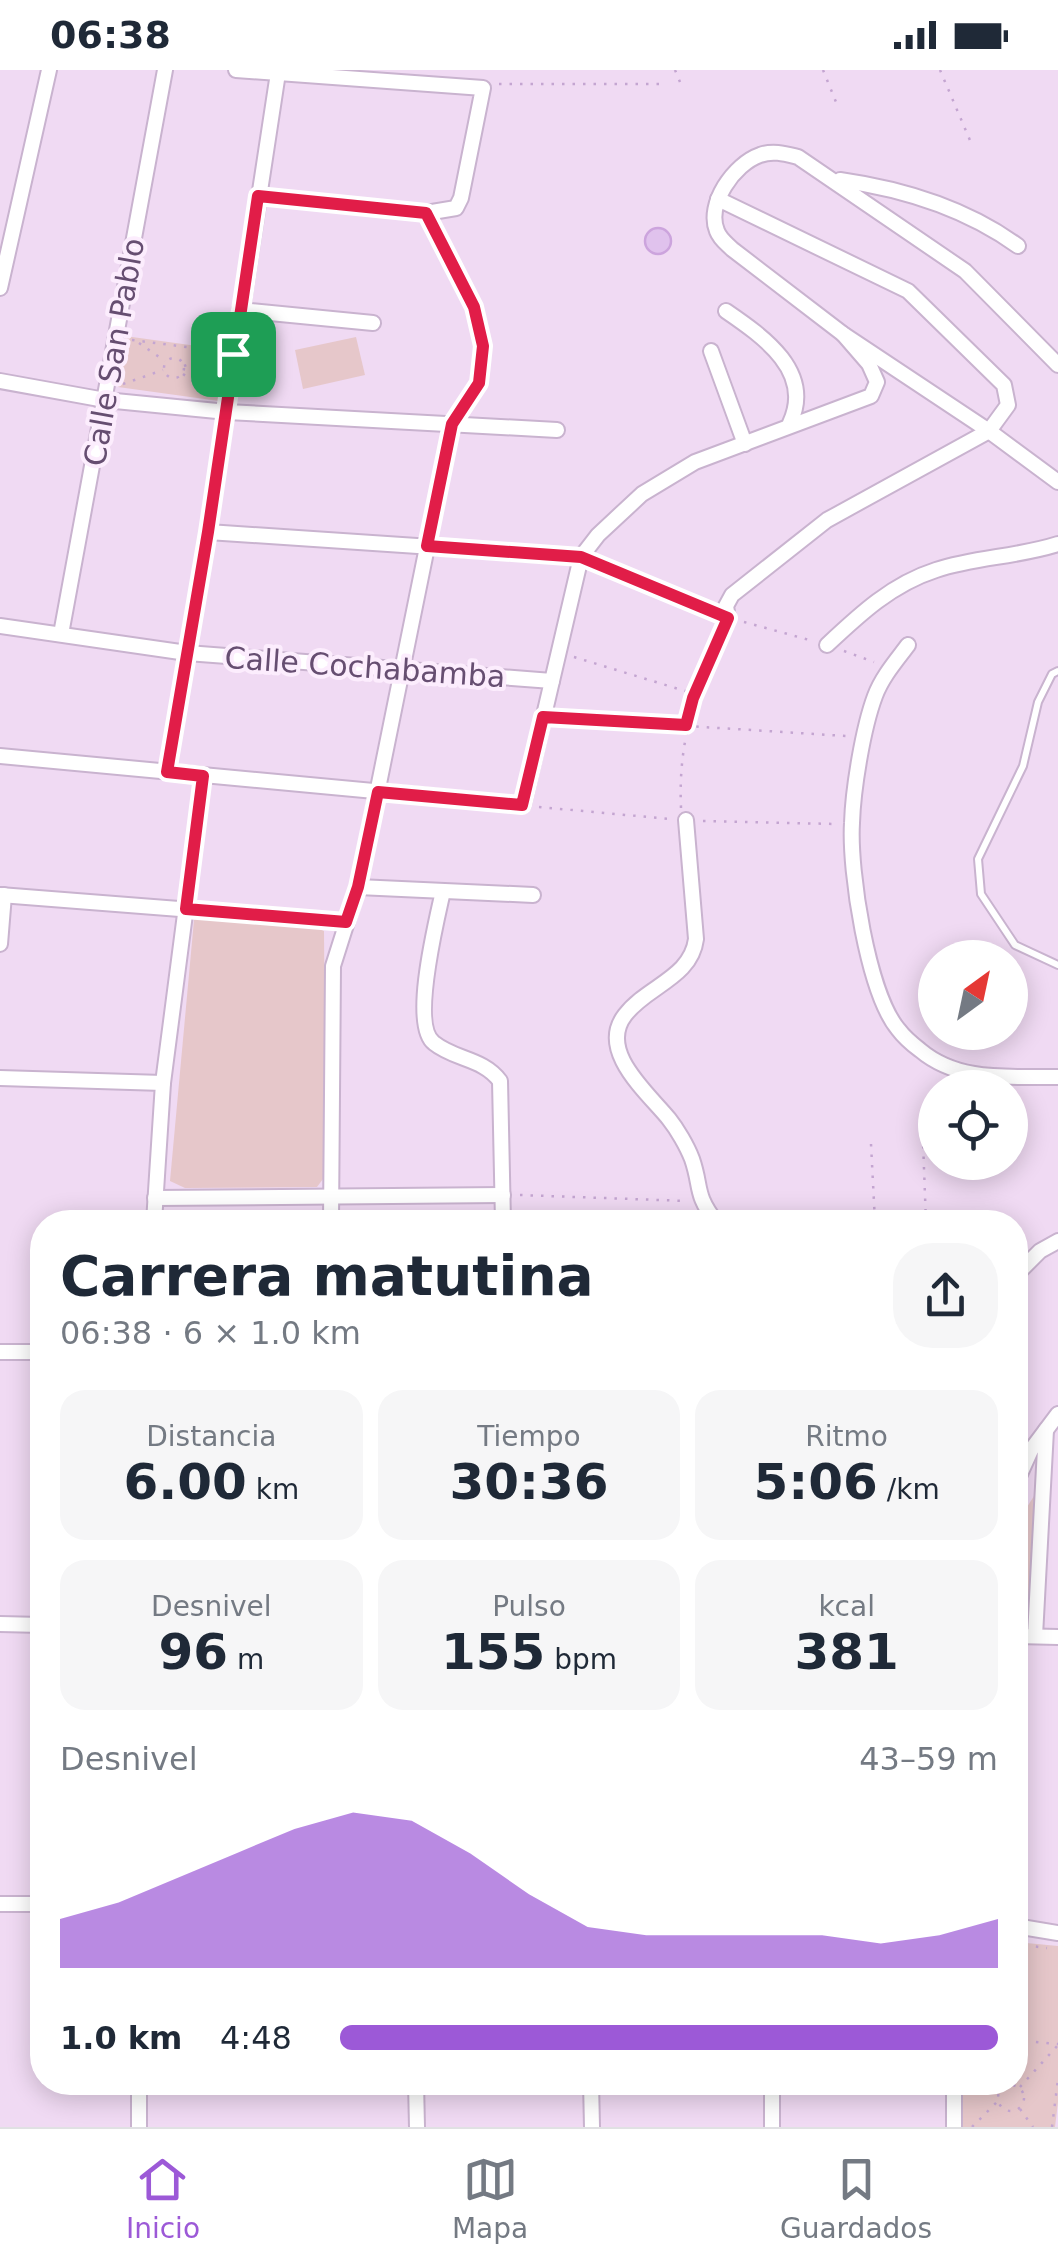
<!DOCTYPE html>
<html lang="es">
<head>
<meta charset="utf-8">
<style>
  :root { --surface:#fff; --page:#f6f6f7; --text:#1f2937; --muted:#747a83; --line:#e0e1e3; --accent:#9c59d7 }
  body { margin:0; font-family:"DejaVu Sans",sans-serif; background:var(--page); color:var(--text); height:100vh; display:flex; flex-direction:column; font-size:38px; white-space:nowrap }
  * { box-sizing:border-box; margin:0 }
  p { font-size:32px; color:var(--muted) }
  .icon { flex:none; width:55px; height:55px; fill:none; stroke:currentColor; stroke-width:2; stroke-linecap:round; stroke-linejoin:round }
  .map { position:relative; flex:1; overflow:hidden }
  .drawer { position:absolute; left:30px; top:1140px; width:998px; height:885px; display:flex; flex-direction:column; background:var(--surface); border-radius:40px; box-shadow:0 5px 25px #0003 }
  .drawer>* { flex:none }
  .needle { width:65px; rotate:33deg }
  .tools { position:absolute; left:918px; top:870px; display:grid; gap:20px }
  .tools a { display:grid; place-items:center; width:110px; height:110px; border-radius:50%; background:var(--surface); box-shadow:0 5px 25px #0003; font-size:50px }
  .pin { position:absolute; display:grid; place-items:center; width:85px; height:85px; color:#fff; margin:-42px; border-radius:20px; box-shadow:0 5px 15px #0006 }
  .round { display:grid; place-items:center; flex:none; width:105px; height:105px; border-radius:40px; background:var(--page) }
  .overview { display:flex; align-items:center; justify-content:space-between; height:170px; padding:0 30px }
  h1 { font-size:55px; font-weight:800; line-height:75px }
  .metrics { display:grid; grid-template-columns:repeat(3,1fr); gap:15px; height:170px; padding:10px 30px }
  .metrics div { display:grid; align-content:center; border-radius:25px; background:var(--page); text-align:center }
  .metrics b { font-size:50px; font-weight:800 }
  .metrics small { font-size:28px; font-weight:400 }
  .metrics p { font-size:28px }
  .chart { height:280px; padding:20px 30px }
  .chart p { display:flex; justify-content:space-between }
  .chart svg { width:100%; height:180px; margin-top:10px; fill:var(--accent); opacity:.7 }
  ul { padding:0 30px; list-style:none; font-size:32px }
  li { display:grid; grid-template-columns:160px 120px 1fr; align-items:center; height:75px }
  li i { height:25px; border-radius:12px; background:var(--accent) }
  .status { display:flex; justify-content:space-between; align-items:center; height:70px; padding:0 50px; background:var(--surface); direction:ltr }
  .status svg { height:28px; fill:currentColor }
  .menu { display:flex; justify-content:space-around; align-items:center; height:140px; border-top:2px solid var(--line); background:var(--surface); font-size:28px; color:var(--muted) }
  .menu a { display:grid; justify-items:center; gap:5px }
  .menu .current { color:var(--accent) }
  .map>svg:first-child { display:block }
  .residential { fill:#f0daf3; fill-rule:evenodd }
  .green { fill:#e6c7ca }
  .building { fill:#e0c2ed; stroke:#cca4dd; stroke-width:2.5 }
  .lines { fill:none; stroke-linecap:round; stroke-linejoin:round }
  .service-casing { stroke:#c9b3cf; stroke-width:10 }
  .minor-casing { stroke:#c9b3cf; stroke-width:18 }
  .path { stroke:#c4a5d1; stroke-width:2.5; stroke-dasharray:2.5 8; stroke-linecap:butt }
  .service { stroke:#fff; stroke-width:6 }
  .minor { stroke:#fff; stroke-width:14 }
  .route-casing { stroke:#fff; stroke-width:20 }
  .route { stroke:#e11d48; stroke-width:12 }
  .labels { text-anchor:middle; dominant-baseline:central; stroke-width:8; stroke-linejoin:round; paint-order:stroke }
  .street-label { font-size:30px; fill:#664e71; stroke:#fcedfd }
</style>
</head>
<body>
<div class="status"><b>06:38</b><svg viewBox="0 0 49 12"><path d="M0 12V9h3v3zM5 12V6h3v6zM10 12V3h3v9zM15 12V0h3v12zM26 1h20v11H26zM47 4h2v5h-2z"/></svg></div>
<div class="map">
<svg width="1058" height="2057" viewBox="0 0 1058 2057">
  <rect width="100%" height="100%" fill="#f9e7fa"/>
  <path class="residential" d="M0 0H1058V2057H0ZM935 888H1010V962H935ZM935 1018H1010V1092H935ZM42 1152H1015V2012H42Z"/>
  <g class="green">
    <polygon points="125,266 226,280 219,331 118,317"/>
    <polygon points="356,267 365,305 303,319 295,280"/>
    <polygon points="203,845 316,857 324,861 326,1105 317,1117 185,1118 170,1111 194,850"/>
    <polygon points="1034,1426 1028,1557 1015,1557 1015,1456"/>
    <polygon points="1015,1872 1058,1876 1058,2032 1055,2057 962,2057 963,2013 1015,2012"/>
  </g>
  <circle class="building" cx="658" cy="171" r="13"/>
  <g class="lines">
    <defs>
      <polyline id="service" points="1058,601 1052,604 1038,632 1023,696 978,789 981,824 1015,875 1058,895"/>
      <g id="minor">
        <polyline points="236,0 483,18 461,128 456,138 426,143 259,126"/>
        <path d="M840 110C903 119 967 139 1018 176"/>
        <polyline points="718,129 908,221 1004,315 1008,335 989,361 827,450 732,525 726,536 728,548"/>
        <polyline points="0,218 49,0"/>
        <polyline points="240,240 373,253"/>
        <path d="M726 241C764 267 814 302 790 353"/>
        <polyline points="711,281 745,374"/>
        <path d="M1058 295 965 201 798 87C786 84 773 80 760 85 734 94 706 134 717 161 720 169 726 173 732 179L843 264 989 361 1058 412"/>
        <polyline points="0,311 105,330 227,342 557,360"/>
        <polyline points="208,462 581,487"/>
        <polyline points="0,556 187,583 552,611"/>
        <polyline points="61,564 165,0"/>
        <path d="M827 575C860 544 892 514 936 500 975 487 1018 487 1058 474"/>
        <path d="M908 575C896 591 882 607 875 626 863 658 853 719 852 753 849 801 868 923 898 959 904 967 912 974 920 980 959 1013 1010 1006 1058 1007"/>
        <polyline points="0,686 523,735 581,487 598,465 642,424 695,392 871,326 877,312 869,294 843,264"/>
        <polyline points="167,702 208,462 278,3"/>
        <path d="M686 750 696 869C691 908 647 916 625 945 597 981 648 1023 669 1049 677 1059 687 1076 692 1089 702 1118 694 1123 716 1152"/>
        <polyline points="358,817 533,825"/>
        <path d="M443 821C437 849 410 955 434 973 455 990 483 988 500 1011L503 1152"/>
        <polyline points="0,825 347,852"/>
        <polyline points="0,874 4,825"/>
        <polyline points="0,1008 163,1013"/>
        <polyline points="155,1128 503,1125"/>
        <polyline points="154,1152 163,1013 203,706"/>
        <polyline points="331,1152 333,896 358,817 452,354"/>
        <polyline points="1015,1206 1040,1181 1058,1171"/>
        <polyline points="0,1282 42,1282"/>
        <polyline points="1015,1415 1031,1380 1058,1344"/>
        <polyline points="0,1554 42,1555"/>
        <polyline points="1015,1566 1058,1567"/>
        <polyline points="1035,1566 1046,1360"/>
        <polyline points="0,1834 42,1834"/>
        <polyline points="1015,1856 1058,1863"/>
        <polyline points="139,2012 139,2057"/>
        <polyline points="416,2012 417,2057"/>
        <polyline points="591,2012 592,2057"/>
        <polyline points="954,2012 954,2057"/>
        <polyline points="772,2057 772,2012"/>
      </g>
    </defs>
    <use href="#service" class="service-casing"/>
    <use href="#minor" class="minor-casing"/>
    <g class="path">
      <polyline points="675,0 680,12"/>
      <polyline points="823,0 836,32"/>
      <polyline points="940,0 972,75"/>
      <polyline points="499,14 662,14"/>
      <path d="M434 158C456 202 497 259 479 312 476 321 468 331 462 338"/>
      <polyline points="132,270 218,281"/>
      <polyline points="139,273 165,291"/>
      <circle cx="174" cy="298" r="10"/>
      <polyline points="184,296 217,284"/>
      <polyline points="183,304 214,326"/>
      <polyline points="123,314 163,300"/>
      <polyline points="595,493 712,542"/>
      <polyline points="744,552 813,571"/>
      <polyline points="844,581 874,592"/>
      <polyline points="574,587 695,624"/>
      <polyline points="560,648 846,666"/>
      <polyline points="539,737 670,749"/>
      <path d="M681 738C678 670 695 625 721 563"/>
      <polyline points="703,751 835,754"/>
      <polyline points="871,1074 875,1152"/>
      <polyline points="520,1125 687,1131"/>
      <polyline points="926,1152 922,1045 935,1027"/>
      <polyline points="1015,1874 1047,1878"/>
      <polyline points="1015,1970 1058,1974"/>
      <circle cx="1011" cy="2028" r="13"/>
      <polyline points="1020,2017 1058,1975"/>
      <polyline points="1020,2039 1033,2057"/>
      <polyline points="972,2057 997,2032"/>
      <polyline points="1052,2057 1058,2009"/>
    </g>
    <use href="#service" class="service"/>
    <use href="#minor" class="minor"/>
  </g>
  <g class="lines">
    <defs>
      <polygon id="route" points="258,126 426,143 474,237 483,276 479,313 452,354 427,476 581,487 728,548 693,628 686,655 543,647 522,735 378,722 358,817 346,852 186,839 203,706 167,702 208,462"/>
    </defs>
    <use href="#route" class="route-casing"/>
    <use href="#route" class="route"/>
  </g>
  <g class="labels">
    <g class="street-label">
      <text transform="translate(114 282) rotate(-80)">Calle San Pablo</text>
      <text transform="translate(365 597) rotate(4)">Calle Cochabamba</text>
    </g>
  </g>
</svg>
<div class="tools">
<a><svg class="needle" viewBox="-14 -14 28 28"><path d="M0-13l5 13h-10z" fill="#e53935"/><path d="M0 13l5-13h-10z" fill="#747a83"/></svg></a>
<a><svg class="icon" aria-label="locate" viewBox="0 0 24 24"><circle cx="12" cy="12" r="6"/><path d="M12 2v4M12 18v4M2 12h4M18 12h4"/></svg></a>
</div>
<div class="pin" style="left:233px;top:284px;background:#1e9e55"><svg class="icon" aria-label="arrive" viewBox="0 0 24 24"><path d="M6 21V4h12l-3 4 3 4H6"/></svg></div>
<section class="drawer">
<div class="overview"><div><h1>Carrera matutina</h1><p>06:38 · 6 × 1.0 km</p></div><a class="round"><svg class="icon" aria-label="share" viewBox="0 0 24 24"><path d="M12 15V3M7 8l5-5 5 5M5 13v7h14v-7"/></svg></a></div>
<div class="metrics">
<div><p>Distancia</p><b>6.00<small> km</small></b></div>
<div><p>Tiempo</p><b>30:36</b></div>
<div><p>Ritmo</p><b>5:06<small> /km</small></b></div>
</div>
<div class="metrics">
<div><p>Desnivel</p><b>96<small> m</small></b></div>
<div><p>Pulso</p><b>155<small> bpm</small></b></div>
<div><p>kcal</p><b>381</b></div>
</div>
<div class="chart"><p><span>Desnivel</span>43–59 m</p>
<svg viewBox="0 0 160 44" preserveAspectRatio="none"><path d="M0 44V32L10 28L20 22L30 16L40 10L50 6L60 8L70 16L80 26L90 34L100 36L110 36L120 36L130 36L140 38L150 36L160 32V44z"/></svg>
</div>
<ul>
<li><b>1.0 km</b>4:48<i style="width:100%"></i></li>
</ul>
</section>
</div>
<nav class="menu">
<a class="current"><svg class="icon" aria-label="home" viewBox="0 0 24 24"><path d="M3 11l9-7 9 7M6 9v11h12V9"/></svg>Inicio</a>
<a><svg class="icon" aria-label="map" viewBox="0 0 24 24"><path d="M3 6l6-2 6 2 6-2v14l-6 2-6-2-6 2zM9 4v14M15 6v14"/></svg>Mapa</a>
<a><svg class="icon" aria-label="saved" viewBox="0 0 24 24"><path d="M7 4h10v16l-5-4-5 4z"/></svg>Guardados</a>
</nav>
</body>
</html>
